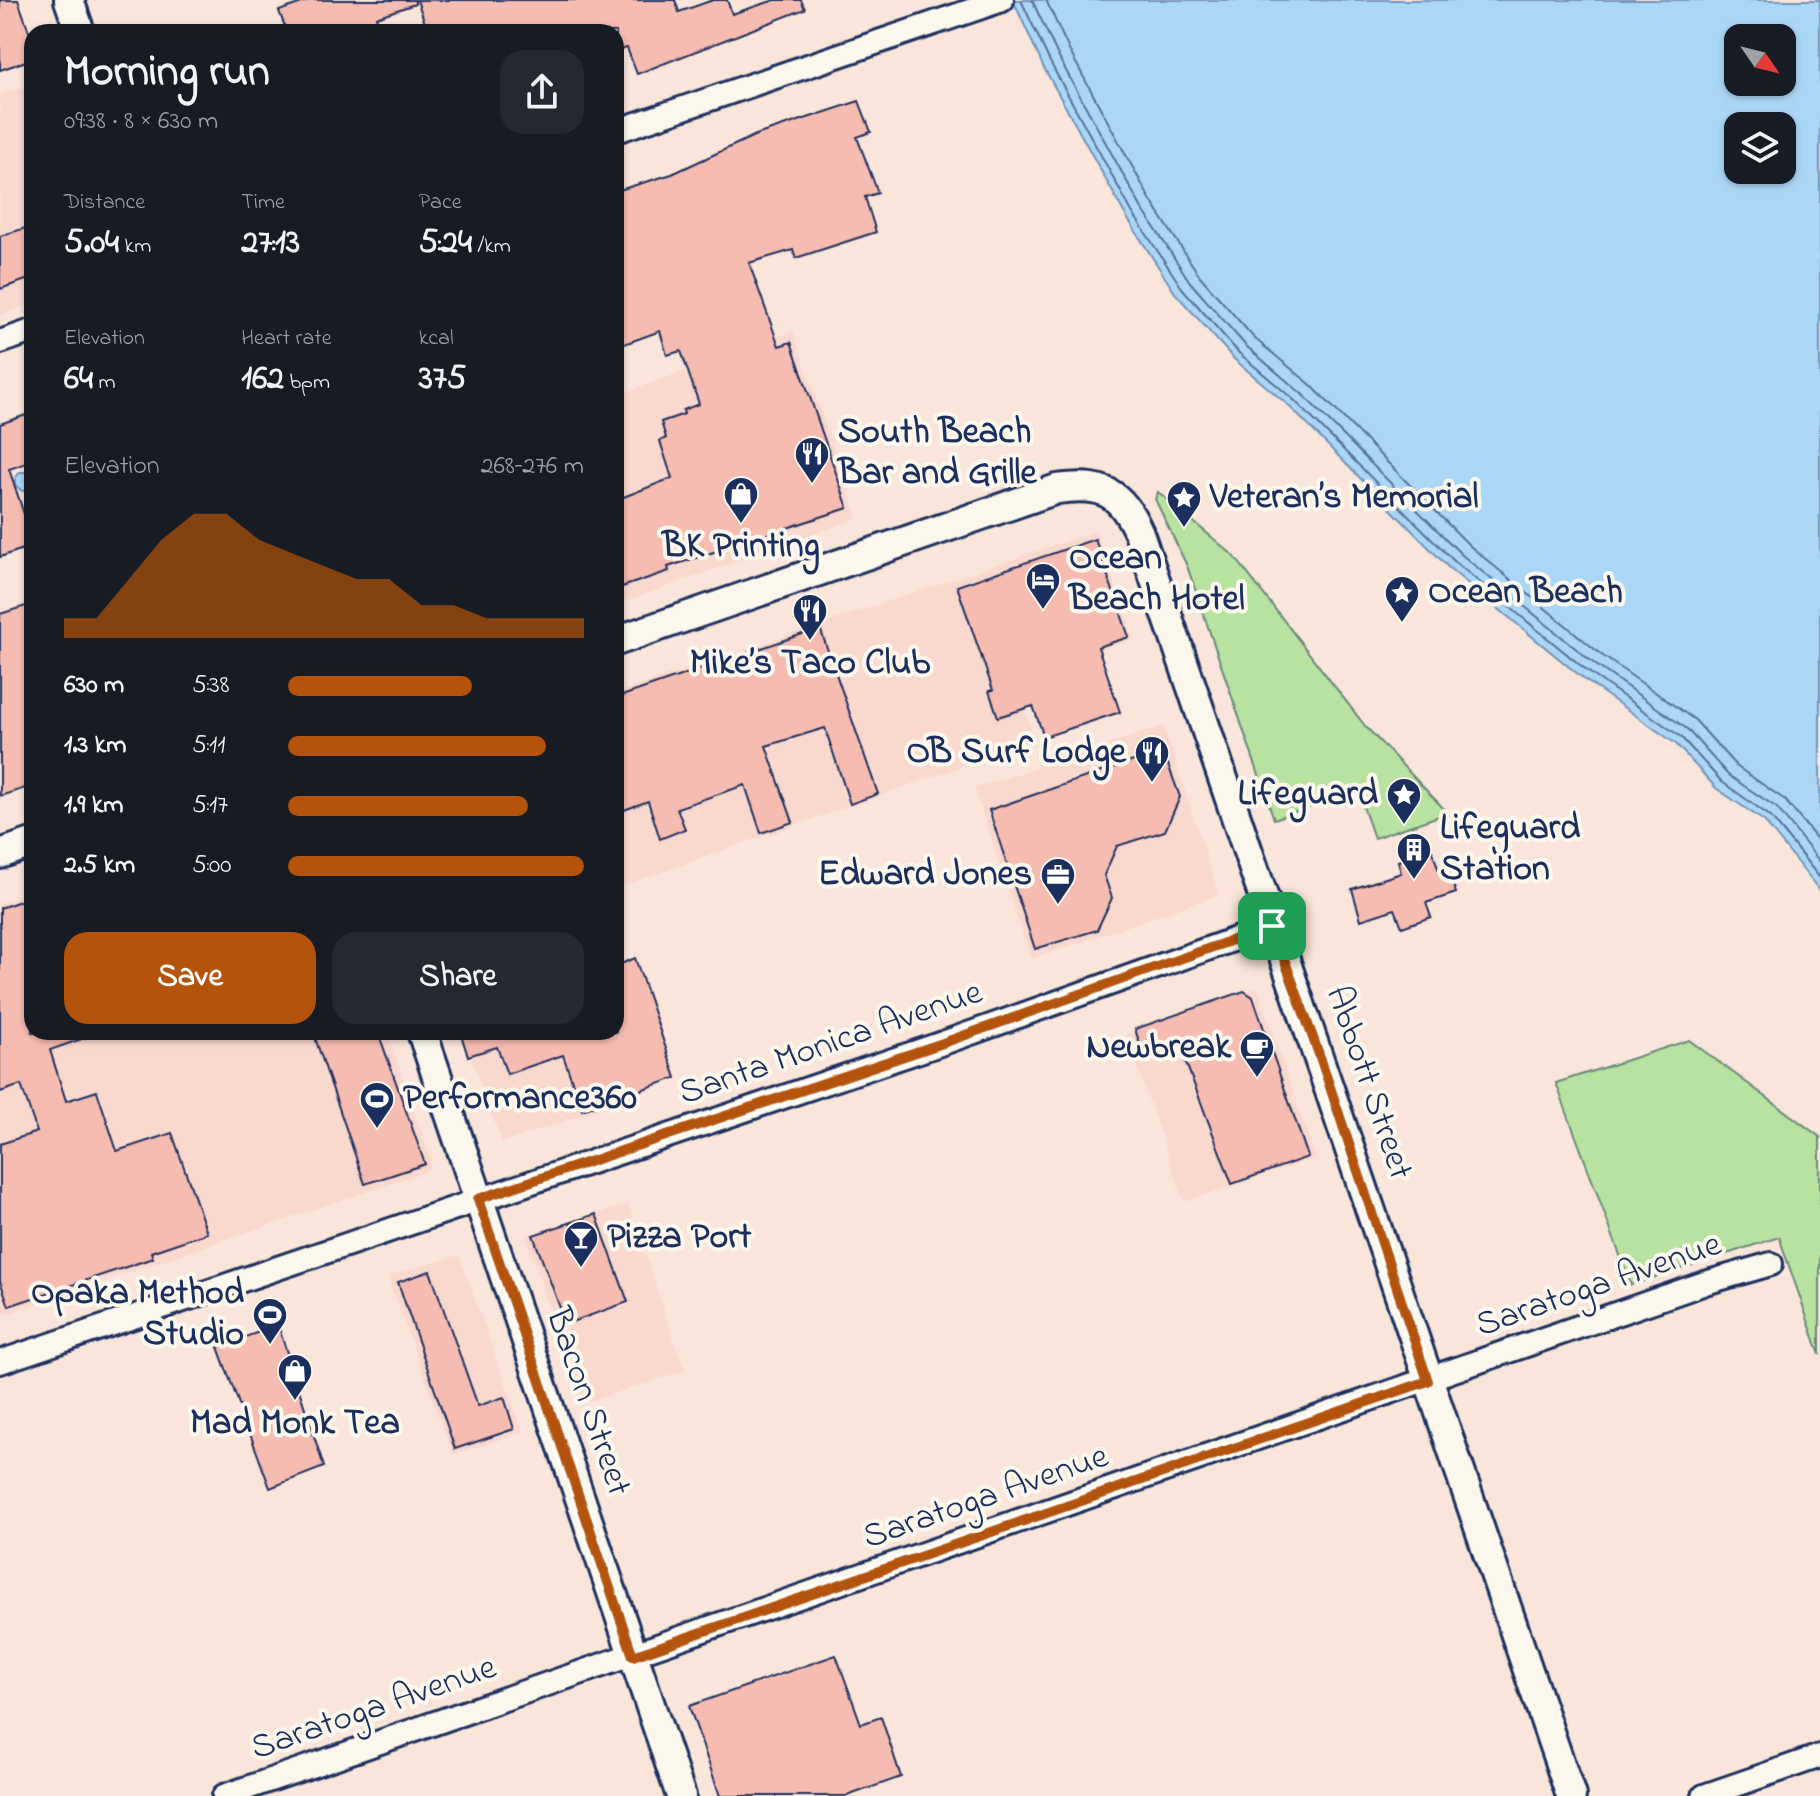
<!DOCTYPE html>
<html lang="en">
<head>
<meta charset="utf-8">
<style>
  :root { --surface:#171b24; --page:#242831; --text:#f1f3f6; --muted:#9ea1a6; --accent:#b45309 }
  body { margin:0; font-family:"Indie Flower",sans-serif; background:var(--page); color:var(--text); height:100vh; display:flex; flex-direction:column; font-size:30px; white-space:nowrap }
  * { box-sizing:border-box; margin:0 }
  p { font-size:26px; color:var(--muted) }
  .icon { flex:none; width:44px; height:44px; fill:none; stroke:currentColor; stroke-width:2; stroke-linecap:round; stroke-linejoin:round }
  .map { position:relative; flex:1; overflow:hidden }
  .drawer { position:absolute; left:24px; top:24px; width:600px; height:1016px; display:flex; flex-direction:column; background:var(--surface); border-radius:24px; box-shadow:0 2px 6px #0004 }
  .drawer>* { flex:none }
  .needle { width:52px; rotate:125deg }
  .controls { position:absolute; left:1724px; top:24px; display:grid; gap:16px }
  .controls a { display:grid; place-items:center; width:72px; height:72px; border-radius:16px; background:var(--surface); box-shadow:0 2px 6px #0004; font-size:40px }
  .pin { position:absolute; display:grid; place-items:center; width:68px; height:68px; color:#fff; margin:-34px; border-radius:16px; box-shadow:0 4px 12px #0006 }
  .round { display:grid; place-items:center; flex:none; width:84px; height:84px; border-radius:24px; background:var(--page) }
  .head { display:flex; align-items:center; justify-content:space-between; height:136px; padding:0 40px }
  h1 { font-size:44px; font-weight:700; line-height:60px }
  .stats { display:grid; grid-template-columns:repeat(3,1fr); gap:12px; height:136px; padding:8px 40px }
  .stats div { display:grid; align-content:center }
  .stats b { font-size:34px; font-weight:700 }
  .stats small { font-size:22px; font-weight:400 }
  .stats p { font-size:22px }
  .chart { height:224px; padding:16px 40px }
  .chart p { display:flex; justify-content:space-between }
  .chart svg { width:100%; height:144px; margin-top:8px; fill:var(--accent); opacity:.7 }
  .action { display:flex; gap:16px; margin-top:auto; padding:16px 40px }
  .action a { flex:1; height:92px; border-radius:24px; background:var(--accent); color:#fff; font-size:32px; font-weight:700; line-height:92px; text-align:center }
  .action a+a { background:var(--page); color:var(--text) }
  ul { padding:0 40px; list-style:none; font-size:26px }
  li { display:grid; grid-template-columns:128px 96px 1fr; align-items:center; height:60px }
  li i { height:20px; border-radius:10px; background:var(--accent) }
  .map>svg:first-child { display:block }
  .built { fill:#f9d9ce }
  .green { fill:#b7e29f; stroke:#69887e; stroke-width:2 }
  .water { fill:#abd7f7; stroke:#7194ba; stroke-width:2; fill-rule:evenodd }
  .lines { fill:none; stroke-linecap:round; stroke-linejoin:round }
  .shore { stroke:#55729b; stroke-width:2 }
  .building { fill:#f7bcb1; stroke:#1b2f5e; stroke-width:2 }
  .minor-casing { stroke:#1b2f5e; stroke-width:28 }
  .tertiary-casing { stroke:#1b2f5e; stroke-width:34 }
  .minor { stroke:#fbf7ec; stroke-width:22 }
  .tertiary { stroke:#fbf7ec; stroke-width:28 }
  .route-casing { stroke:#fff; stroke-width:16 }
  .route { stroke:#b45309; stroke-width:10 }
  .labels { text-anchor:middle; dominant-baseline:central; stroke-width:8; stroke-linejoin:round; paint-order:stroke }
  .poi-label { font-size:36px; font-weight:bold; fill:#1b2f5e; stroke:#fbf7ec; text-anchor:start }
  .street-label { font-size:36px; fill:#1b2f5e; stroke:#fbf7ec }
</style>
</head>
<body>
<div class="map">
<svg width="1820" height="1796" viewBox="0 0 1820 1796">
  <rect width="100%" height="100%" fill="#fae5da"/>
  <filter id="ink" filterUnits="userSpaceOnUse"><feTurbulence type="fractalNoise" baseFrequency=".0125" numOctaves="2"/><feDisplacementMap in="SourceGraphic" scale="16" xChannelSelector="R" yChannelSelector="G"/><feConvolveMatrix kernelMatrix="1 2 1 2 8 2 1 2 1" color-interpolation-filters="sRGB"/></filter>
  <g filter="url(#ink)">
    <g class="built">
      <polygon points="32,85 32,304 0,315 0,95"/>
      <polygon points="793,331 858,518 616,605 616,396"/>
      <polygon points="1096,531 1134,638 1014,679 1035,741 616,888 616,693"/>
      <polygon points="1164,726 1219,895 1031,959 974,788"/>
      <polygon points="32,892 32,1032 387,1032 432,1162 425,1172 0,1316 0,903"/>
      <polygon points="1257,987 1316,1158 1184,1202 1126,1035"/>
      <polygon points="462,1032 600,1032 620,1102 502,1143"/>
      <polygon points="628,1204 685,1371 581,1404 525,1235"/>
      <polygon points="459,1255 523,1432 453,1455 387,1276"/>
    </g>
    <g class="green">
      <polygon points="1158,492 1234,556 1366,727 1448,813 1374,838 1358,792 1274,819 1187,566 1155,499"/>
      <polygon points="1689,1040 1820,1137 1820,1355 1779,1237 1631,1285 1556,1083"/>
    </g>
    <g class="water">
      <path d="M1013 0H1820V891L1764 821 1716 788 1676 744 1585 680 1449 568 1288 405 1234 359 1175 293 1126 216 1043 66ZM1738 38H1782V82H1738ZM1738 126H1782V170H1738Z"/>
      <polygon points="20,472 32,472 32,490 22,491 15,485 15,478"/>
    </g>
    <g class="lines">
      <g class="shore">
        <polyline points="1021,0 1050,62 1132,212 1182,288 1239,353 1294,400 1455,562 1590,673 1681,737 1722,782 1770,816 1820,878"/>
        <polyline points="1032,0 1059,58 1141,207 1190,282 1246,346 1301,393 1462,555 1596,665 1687,729 1728,775 1777,808 1820,862"/>
        <polyline points="1046,0 1070,52 1151,201 1199,275 1254,338 1310,384 1470,546 1603,656 1695,720 1736,766 1785,800 1820,843"/>
      </g>
    </g>
    <g class="building">
      <polygon points="0,0 18,0 32,40 32,59 0,70"/>
      <polygon points="310,0 415,0 415,4 376,17 381,32 287,32 279,11"/>
      <polygon points="417,0 675,0 679,12 713,0 727,0 732,14 775,0 801,0 805,9 637,74 627,48 616,51 616,32 428,32"/>
      <polygon points="859,101 871,132 857,137 878,193 865,197 876,232 796,258 793,250 749,263 779,346 791,342 848,508 668,567 669,571 616,589 616,500 672,478 660,441 666,438 661,422 684,414 683,410 699,404 681,351 667,355 660,331 616,347 616,191 672,174 756,135"/>
      <polygon points="32,226 32,278 0,289 0,236"/>
      <polygon points="32,413 32,461 9,469 24,514 32,511 32,546 0,557 0,424"/>
      <polygon points="1095,539 1129,637 1098,647 1120,712 1044,737 1033,706 998,717 989,691 993,690 957,586"/>
      <polygon points="32,604 32,786 0,796 0,614"/>
      <polygon points="820,628 878,794 850,804 825,728 766,746 793,822 761,833 745,785 677,808 685,829 660,839 648,801 616,813 616,698"/>
      <polygon points="1163,751 1180,797 1165,831 1117,846 1104,875 1112,898 1097,930 1035,949 989,810"/>
      <polygon points="1432,850 1440,874 1449,871 1456,893 1426,903 1431,917 1402,927 1395,909 1361,920 1352,889 1401,873 1398,861"/>
      <polygon points="32,897 32,1032 90,1032 90,1036 50,1050 66,1101 97,1091 117,1151 172,1133 207,1233 151,1252 153,1258 9,1306 0,1281 0,1144 37,1132 21,1085 0,1092 0,908"/>
      <polygon points="635,958 676,1078 582,1110 563,1055 507,1074 497,1047 468,1056 460,1032 616,1032 616,966"/>
      <polygon points="1244,991 1253,997 1308,1157 1232,1184 1181,1050 1167,1053 1165,1046 1143,1054 1135,1029"/>
      <polygon points="313,1032 378,1032 425,1164 365,1184"/>
      <polygon points="596,1214 628,1302 566,1324 533,1235"/>
      <polygon points="430,1271 478,1406 504,1397 514,1429 455,1449 398,1282"/>
      <polygon points="278,1325 324,1467 270,1488 218,1347"/>
      <polygon points="836,1655 861,1724 881,1717 901,1777 847,1796 720,1796 689,1706"/>
    </g>
    <g class="lines">
      <defs>
        <g id="minor">
          <polyline points="616,131 1002,0"/>
          <polyline points="0,342 32,331"/>
          <polyline points="0,1362 940,1044 1272,926"/>
          <polyline points="224,1796 1705,1283 1771,1264"/>
          <polyline points="1704,1796 1820,1756"/>
        </g>
        <g id="tertiary">
          <polyline points="69,0 80,32"/>
          <path d="M616 641 1057 489C1103 483 1120 491 1139 533L1571 1796"/>
          <polyline points="0,854 32,843"/>
          <polyline points="422,1032 681,1796"/>
        </g>
      </defs>
      <use href="#minor" class="minor-casing"/>
      <use href="#tertiary" class="tertiary-casing"/>
      <use href="#minor" class="minor"/>
      <use href="#tertiary" class="tertiary"/>
    </g>
  </g>
  <g class="lines" filter="url(#ink)">
    <defs>
      <polygon id="route" points="1272,926 1320,1057 1428,1381 633,1656 478,1199 940,1044"/>
    </defs>
    <use href="#route" class="route-casing"/>
    <use href="#route" class="route"/>
  </g>
  <defs>
    <symbol id="restaurant-pin" viewBox="-11 -11 22 30"><path d="M0 17L-7.5 6A9.5 9.5 0 1 1 7.5 6Z" fill="#1b2f5e" stroke="#fbf7ec"/><path d="M-5-6h1v4h1v-4h1v4h1v-4h1v5L-1.5 .5V6h-2V.5L-5-1ZM5-6V6H3V1.5H1.5Q1.5-4 5-6Z" fill="#fff"/></symbol>
    <symbol id="shop-pin" viewBox="-11 -11 22 30"><path d="M0 17L-7.5 6A9.5 9.5 0 1 1 7.5 6Z" fill="#1b2f5e" stroke="#fbf7ec"/><path d="M-5-2.5h2.3a2.7 3.5 0 0 1 5.4 0H5L5.5 6h-11ZM-1.5-2.5h3a1.5 2.3 0 0 0-3 0Z" fill="#fff"/></symbol>
    <symbol id="sight-pin" viewBox="-11 -11 22 30"><path d="M0 17L-7.5 6A9.5 9.5 0 1 1 7.5 6Z" fill="#1b2f5e" stroke="#fbf7ec"/><path d="M0-6L1.8-2.2L6-1.7L2.9 1.2L3.7 5.4L0 3.3L-3.7 5.4L-2.9 1.2L-6-1.7L-1.8-2.2Z" fill="#fff"/></symbol>
    <symbol id="hotel-pin" viewBox="-11 -11 22 30"><path d="M0 17L-7.5 6A9.5 9.5 0 1 1 7.5 6Z" fill="#1b2f5e" stroke="#fbf7ec"/><path d="M-6-4.5h1.5V1H6V5H4.5V3h-9V5H-6ZM-4 0a1.8 1.8 0 1 1 3.6 0ZM.5 0V-2.5h3Q6-2.5 6 0Z" fill="#fff"/></symbol>
    <symbol id="building-pin" viewBox="-11 -11 22 30"><path d="M0 17L-7.5 6A9.5 9.5 0 1 1 7.5 6Z" fill="#1b2f5e" stroke="#fbf7ec"/><path d="M-4-6H4V6H1V3H-1V6H-4ZM-2.5-4.3h1.7v1.8h-1.7ZM.8-4.3h1.7v1.8H.8ZM-2.5-1h1.7V.8h-1.7ZM.8-1h1.7V.8H.8Z" fill="#fff"/></symbol>
    <symbol id="office-pin" viewBox="-11 -11 22 30"><path d="M0 17L-7.5 6A9.5 9.5 0 1 1 7.5 6Z" fill="#1b2f5e" stroke="#fbf7ec"/><path d="M-6-3h4V-5.5h4V-3h4V5H-6ZM-1-4.5V-3h2v-1.5ZM-6 0V1H6V0Z" fill="#fff"/></symbol>
    <symbol id="cafe-pin" viewBox="-11 -11 22 30"><path d="M0 17L-7.5 6A9.5 9.5 0 1 1 7.5 6Z" fill="#1b2f5e" stroke="#fbf7ec"/><path d="M-5.5-4.5H6V0H3Q3 3.5 0 3.5H-2.5Q-5.5 3.5-5.5 0ZM3-3.2v2h1.7v-2ZM-6 4.5H4V6H-6Z" fill="#fff"/></symbol>
    <symbol id="stadium-pin" viewBox="-11 -11 22 30"><path d="M0 17L-7.5 6A9.5 9.5 0 1 1 7.5 6Z" fill="#1b2f5e" stroke="#fbf7ec"/><path d="M0-5a6.5 5 0 1 0 0 10a6.5 5 0 1 0 0-10ZM-3.5-1.8h7v3.6h-7Z" fill="#fff"/></symbol>
    <symbol id="bar-pin" viewBox="-11 -11 22 30"><path d="M0 17L-7.5 6A9.5 9.5 0 1 1 7.5 6Z" fill="#1b2f5e" stroke="#fbf7ec"/><path d="M-6-5H6L.8 .8V4.5H3.5V6h-7V4.5H-.8V.8Z" fill="#fff"/></symbol>
  </defs>
  <g fill-rule="evenodd">
    <use href="#restaurant-pin" x="792" y="434" width="40" height="54"/>
    <use href="#shop-pin" x="721" y="474" width="40" height="54"/>
    <use href="#sight-pin" x="1164" y="478" width="40" height="54"/>
    <use href="#hotel-pin" x="1023" y="560" width="40" height="54"/>
    <use href="#sight-pin" x="1382" y="573" width="40" height="54"/>
    <use href="#restaurant-pin" x="790" y="591" width="40" height="54"/>
    <use href="#restaurant-pin" x="1132" y="733" width="40" height="54"/>
    <use href="#sight-pin" x="1384" y="775" width="40" height="54"/>
    <use href="#building-pin" x="1394" y="830" width="40" height="54"/>
    <use href="#office-pin" x="1038" y="855" width="40" height="54"/>
    <use href="#cafe-pin" x="1237" y="1028" width="40" height="54"/>
    <use href="#stadium-pin" x="357" y="1079" width="40" height="54"/>
    <use href="#bar-pin" x="561" y="1218" width="40" height="54"/>
    <use href="#stadium-pin" x="250" y="1295" width="40" height="54"/>
    <use href="#shop-pin" x="275" y="1351" width="40" height="54"/>
  </g>
  <g class="labels">
    <g class="poi-label">
      <text x="838" y="433">South Beach<tspan x="838" dy="41">Bar and Grille</tspan></text>
      <text x="1210" y="498">Veteran’s Memorial</text>
      <text x="741" y="547" text-anchor="middle">BK Printing</text>
      <text x="1069" y="559">Ocean<tspan x="1069" dy="41">Beach Hotel</tspan></text>
      <text x="1428" y="593">Ocean Beach</text>
      <text x="810" y="664" text-anchor="middle">Mike’s Taco Club</text>
      <text x="1126" y="753" text-anchor="end">OB Surf Lodge</text>
      <text x="1378" y="795" text-anchor="end">Lifeguard</text>
      <text x="1440" y="829">Lifeguard<tspan x="1440" dy="41">Station</tspan></text>
      <text x="1032" y="875" text-anchor="end">Edward Jones</text>
      <text x="1231" y="1048" text-anchor="end">Newbreak</text>
      <text x="403" y="1099">Performance360</text>
      <text x="607" y="1238">Pizza Port</text>
      <text x="244" y="1294" text-anchor="end">Opaka Method<tspan x="244" dy="41">Studio</tspan></text>
      <text x="295" y="1424" text-anchor="middle">Mad Monk Tea</text>
    </g>
    <g class="street-label">
      <text transform="translate(831 1044) rotate(-19)">Santa Monica Avenue</text>
      <text transform="translate(1368 1083) rotate(71)">Abbott Street</text>
      <text transform="translate(1599 1286) rotate(-19)">Saratoga Avenue</text>
      <text transform="translate(587 1402) rotate(71)">Bacon Street</text>
      <text transform="translate(986 1498) rotate(-19)">Saratoga Avenue</text>
      <text transform="translate(374 1709) rotate(-19)">Saratoga Avenue</text>
    </g>
  </g>
</svg>
<div class="controls">
<a><svg class="needle" viewBox="-14 -14 28 28"><path d="M0-13l5 13h-10z" fill="#e53935"/><path d="M0 13l5-13h-10z" fill="#9ea1a6"/></svg></a>
<a><svg class="icon" aria-label="layers" viewBox="0 0 24 24"><path d="M12 4l9 5-9 5-9-5zM3 14l9 5 9-5"/></svg></a>
</div>
<div class="pin" style="left:1272px;top:926px;background:#1e9e55"><svg class="icon" aria-label="arrive" viewBox="0 0 24 24"><path d="M6 21V4h12l-3 4 3 4H6"/></svg></div>
<section class="drawer">
<div class="head"><div><h1>Morning run</h1><p>09:38 · 8 × 630 m</p></div><a class="round"><svg class="icon" aria-label="share" viewBox="0 0 24 24"><path d="M12 15V3M7 8l5-5 5 5M5 13v7h14v-7"/></svg></a></div>
<div class="stats">
<div><p>Distance</p><b>5.04<small> km</small></b></div>
<div><p>Time</p><b>27:13</b></div>
<div><p>Pace</p><b>5:24<small> /km</small></b></div>
</div>
<div class="stats">
<div><p>Elevation</p><b>64<small> m</small></b></div>
<div><p>Heart rate</p><b>162<small> bpm</small></b></div>
<div><p>kcal</p><b>375</b></div>
</div>
<div class="chart"><p><span>Elevation</span>268–276 m</p>
<svg viewBox="0 0 160 44" preserveAspectRatio="none"><path d="M0 44V38L10 38L20 26L30 14L40 6L50 6L60 14L70 18L80 22L90 26L100 26L110 34L120 34L130 38L140 38L150 38L160 38V44z"/></svg>
</div>
<ul>
<li><b>630 m</b>5:38<i style="width:62%"></i></li>
<li><b>1.3 km</b>5:11<i style="width:87%"></i></li>
<li><b>1.9 km</b>5:17<i style="width:81%"></i></li>
<li><b>2.5 km</b>5:00<i style="width:100%"></i></li>
</ul>
<div class="action"><a>Save</a><a>Share</a></div>
</section>
</div>
</body>
</html>
